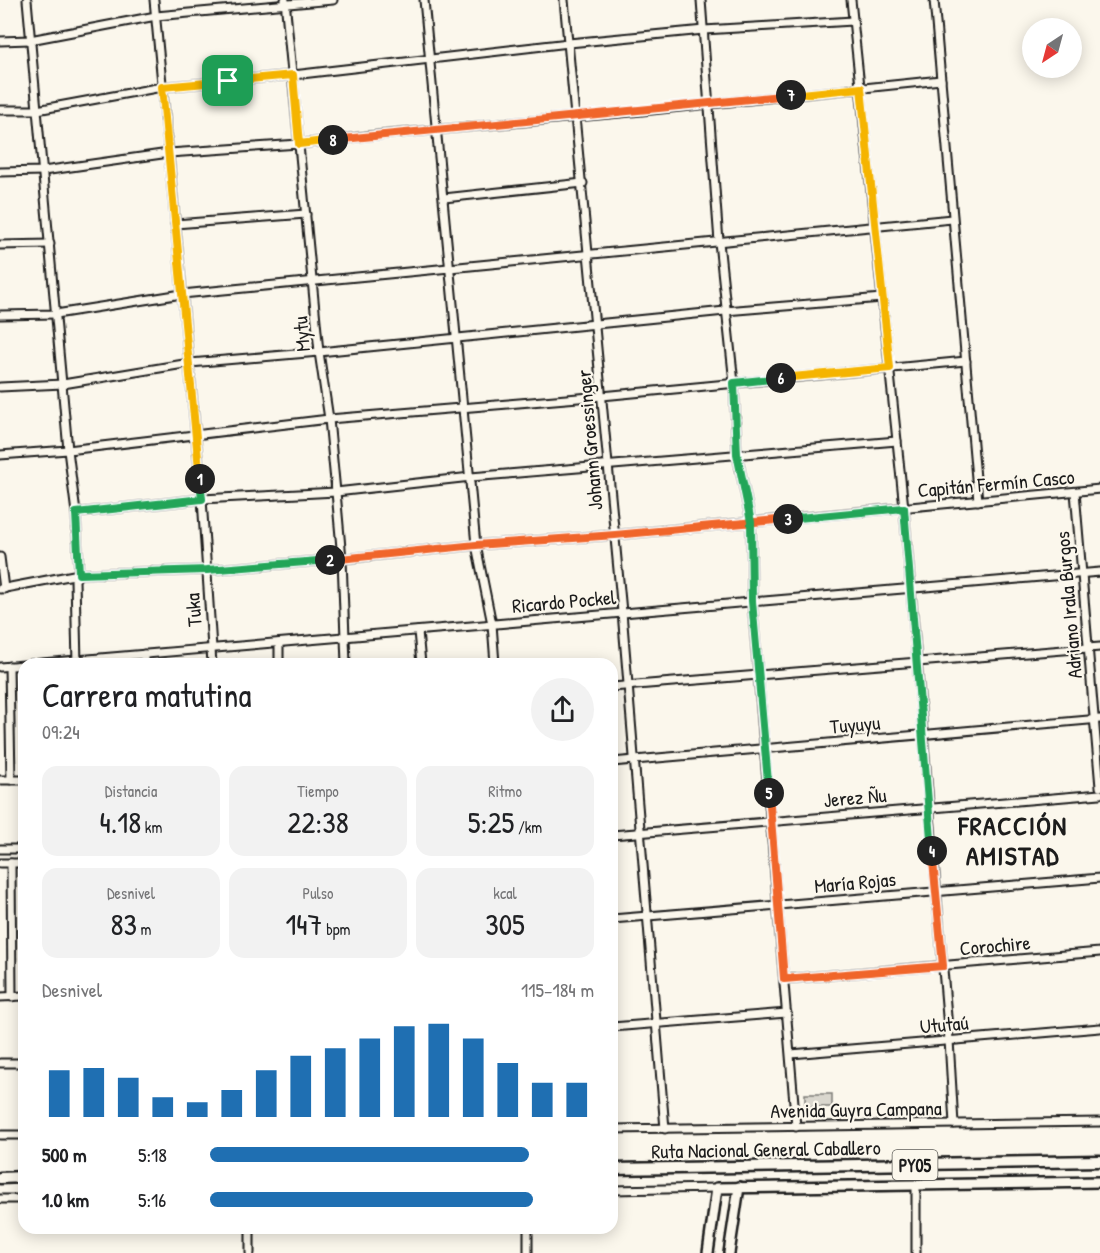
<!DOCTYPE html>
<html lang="es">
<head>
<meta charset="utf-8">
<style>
  :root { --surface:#fff; --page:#f2f2f2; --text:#202124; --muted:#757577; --accent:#1f6fb2 }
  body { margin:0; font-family:"Patrick Hand",sans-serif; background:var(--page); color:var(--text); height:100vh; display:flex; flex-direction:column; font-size:22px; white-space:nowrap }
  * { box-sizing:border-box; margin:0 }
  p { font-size:20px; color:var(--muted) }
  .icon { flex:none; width:33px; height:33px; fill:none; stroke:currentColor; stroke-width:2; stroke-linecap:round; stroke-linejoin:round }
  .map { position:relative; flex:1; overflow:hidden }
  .side { position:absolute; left:18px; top:658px; width:600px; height:576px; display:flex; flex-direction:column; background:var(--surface); border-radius:18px; box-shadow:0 3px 15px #0003 }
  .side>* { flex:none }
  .needle { width:39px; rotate:216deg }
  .fabs { position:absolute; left:1022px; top:18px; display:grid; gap:12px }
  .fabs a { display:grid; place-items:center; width:60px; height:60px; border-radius:50%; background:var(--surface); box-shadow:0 3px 15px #0003; font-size:30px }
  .pin { position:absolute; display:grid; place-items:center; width:51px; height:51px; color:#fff; margin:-26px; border-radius:12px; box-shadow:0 3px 9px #0006 }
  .km { position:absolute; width:30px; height:30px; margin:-15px; border-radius:50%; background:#222; color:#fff; font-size:16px; line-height:30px; text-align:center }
  .round { display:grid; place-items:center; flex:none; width:63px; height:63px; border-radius:32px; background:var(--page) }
  .head { display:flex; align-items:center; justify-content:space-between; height:102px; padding:0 24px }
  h1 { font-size:33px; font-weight:600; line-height:45px }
  .stats { display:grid; grid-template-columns:repeat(3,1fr); gap:9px; height:102px; padding:6px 24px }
  .stats div { display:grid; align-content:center; border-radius:15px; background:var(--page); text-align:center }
  .stats b { font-size:30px; font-weight:600 }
  .stats small { font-size:16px; font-weight:400 }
  .stats p { font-size:16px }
  .chart { height:168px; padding:12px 24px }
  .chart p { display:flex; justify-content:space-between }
  .chart svg { width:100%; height:108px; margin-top:6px; stroke:var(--accent); stroke-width:6 }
  ul { padding:0 24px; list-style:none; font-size:20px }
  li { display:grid; grid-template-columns:96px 72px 1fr; align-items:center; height:45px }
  li i { height:15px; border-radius:8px; background:var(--accent) }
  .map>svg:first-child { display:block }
  .green { fill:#dad7ce; stroke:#7b7a75; stroke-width:1.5 }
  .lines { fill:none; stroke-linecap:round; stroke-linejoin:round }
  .minor-casing { stroke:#1c1c1c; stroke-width:11 }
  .major-casing { stroke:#1c1c1c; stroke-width:14 }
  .highway-casing { stroke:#1c1c1c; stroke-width:15 }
  .minor { stroke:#fbf7ec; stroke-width:7 }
  .major { stroke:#fbf7ec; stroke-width:9 }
  .highway { stroke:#fbf7ec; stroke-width:10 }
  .split-1-casing { stroke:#fff; stroke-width:12 }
  .split-2-casing { stroke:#fff; stroke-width:12 }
  .split-3-casing { stroke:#fff; stroke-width:12 }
  .split-4-casing { stroke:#fff; stroke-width:12 }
  .split-5-casing { stroke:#fff; stroke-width:12 }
  .split-6-casing { stroke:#fff; stroke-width:12 }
  .split-7-casing { stroke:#fff; stroke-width:12 }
  .split-8-casing { stroke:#fff; stroke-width:12 }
  .split-9-casing { stroke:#fff; stroke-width:12 }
  .split-1 { stroke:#f5b400; stroke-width:8 }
  .split-2 { stroke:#22a559; stroke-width:8 }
  .split-3 { stroke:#f0652b; stroke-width:8 }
  .split-4 { stroke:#22a559; stroke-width:8 }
  .split-5 { stroke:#f0652b; stroke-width:8 }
  .split-6 { stroke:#22a559; stroke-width:8 }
  .split-7 { stroke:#f5b400; stroke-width:8 }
  .split-8 { stroke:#f0652b; stroke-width:8 }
  .split-9 { stroke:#f5b400; stroke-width:8 }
  .labels { text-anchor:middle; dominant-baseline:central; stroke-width:4.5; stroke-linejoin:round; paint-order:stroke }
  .shield { fill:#fbf7ec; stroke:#5f5e5a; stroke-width:1.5 }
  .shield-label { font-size:18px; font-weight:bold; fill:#1c1c1c }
  .street-label { font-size:20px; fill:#1c1c1c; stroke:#fbf7ec }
  .district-label { font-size:26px; font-weight:bold; letter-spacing:1.5px; fill:#1c1c1c; stroke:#fbf7ec }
</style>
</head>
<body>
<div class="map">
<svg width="1100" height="1253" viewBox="0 0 1100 1253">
  <rect width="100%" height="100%" fill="#fbf7ec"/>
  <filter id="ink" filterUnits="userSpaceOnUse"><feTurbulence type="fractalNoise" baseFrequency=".0167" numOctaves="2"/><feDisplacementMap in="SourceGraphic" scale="12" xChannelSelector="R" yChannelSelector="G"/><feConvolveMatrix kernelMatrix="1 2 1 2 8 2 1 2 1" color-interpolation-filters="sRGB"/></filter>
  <g filter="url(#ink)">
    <rect class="green" x="805" y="1094" width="27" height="13"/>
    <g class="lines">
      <defs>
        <g id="minor">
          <polyline points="27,0 68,450 76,513 79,574 75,580 77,664"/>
          <polyline points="154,0 202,499 212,648"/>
          <polyline points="285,0 319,352 329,419 336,492 342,559 346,664"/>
          <polyline points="424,0 476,545 492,624 495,664"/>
          <polyline points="564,0 622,612 665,1129"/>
          <polyline points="701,0 719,242 734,383 737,454 751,522 752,601 796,1127"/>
          <polyline points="851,0 904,508 949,1040 954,1124"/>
          <polyline points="934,0 978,501"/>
          <polyline points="0,41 30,40 156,16 333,0"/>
          <polyline points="0,110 37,110 162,87 293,75 569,43 704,30 853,21"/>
          <polyline points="0,172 43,171 169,153 299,144 368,136 642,111 941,80"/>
          <polyline points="444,198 583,183"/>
          <polyline points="175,224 306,214"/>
          <polyline points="0,245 50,244"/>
          <polyline points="0,315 56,314 182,294 952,219"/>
          <polyline points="0,387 63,384 190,363 319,352 725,311 882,298"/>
          <polyline points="0,455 68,450 329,419 602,396 966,361"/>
          <polyline points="1075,492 1100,787"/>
          <polyline points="76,513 202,499 336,492 471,477 897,441"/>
          <polyline points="0,557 4,589"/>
          <polyline points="0,589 79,574 207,570 342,559 476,545 615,535 1100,489"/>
          <polyline points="418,631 421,664"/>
          <polyline points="279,643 279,664"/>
          <polyline points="211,649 212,664"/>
          <polyline points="144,654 144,664"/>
          <polyline points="30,664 1100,572"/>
          <polyline points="9,666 11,780"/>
          <polyline points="0,667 24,665"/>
          <polyline points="612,687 1100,647"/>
          <polyline points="612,762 1100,719"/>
          <polyline points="0,780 24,780"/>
          <polyline points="612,835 1100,794"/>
          <polyline points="0,849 24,849"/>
          <polyline points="0,863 24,863"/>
          <polyline points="11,863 12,997"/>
          <polyline points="612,919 1100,878"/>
          <polyline points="785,979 1100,952"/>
          <polyline points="0,997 24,996"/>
          <polyline points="612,1027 787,1013"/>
          <polyline points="791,1054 1100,1028"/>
          <polyline points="0,1063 24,1063"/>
          <polyline points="612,1129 1100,1122"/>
          <polyline points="0,1135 24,1135"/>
          <polyline points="916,1185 916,1253"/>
          <polyline points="612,1190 717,1188"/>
          <polyline points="0,1199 24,1199"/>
          <polyline points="528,1228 528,1253"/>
          <polyline points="250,1253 250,1228"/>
        </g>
        <g id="major">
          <polyline points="708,1253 717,1188 1100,1182"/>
          <polyline points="729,1253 739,1187"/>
        </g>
        <g id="highway">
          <polyline points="612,1169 1100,1161"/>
          <polyline points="0,1178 24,1177"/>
        </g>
      </defs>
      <use href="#minor" class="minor-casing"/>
      <use href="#major" class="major-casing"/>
      <use href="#highway" class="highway-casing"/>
      <use href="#minor" class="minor"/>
      <use href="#major" class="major"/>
      <use href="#highway" class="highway"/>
    </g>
  </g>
  <g class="lines" filter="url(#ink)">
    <defs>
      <polyline id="split-1" points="200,479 162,87 228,81"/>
      <polyline id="split-2" points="200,479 202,499 76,513 79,574 207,570 330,560"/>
      <polyline id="split-3" points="330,560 476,545 615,535 788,519"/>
      <polyline id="split-4" points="788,519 904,508 932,851"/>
      <polyline id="split-5" points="769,793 784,979 943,966 932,851"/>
      <polyline id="split-6" points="769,793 752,601 751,522 737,454 734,383 781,378"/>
      <polyline id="split-7" points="781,378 890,368 861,88 791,95"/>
      <polyline id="split-8" points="333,140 791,95"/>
      <polyline id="split-9" points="228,81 293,75 299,144 333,140"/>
    </defs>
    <use href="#split-1" class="split-1-casing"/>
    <use href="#split-2" class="split-2-casing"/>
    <use href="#split-3" class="split-3-casing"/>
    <use href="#split-4" class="split-4-casing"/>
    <use href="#split-5" class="split-5-casing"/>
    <use href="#split-6" class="split-6-casing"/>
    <use href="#split-7" class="split-7-casing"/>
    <use href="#split-8" class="split-8-casing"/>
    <use href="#split-9" class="split-9-casing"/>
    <use href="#split-1" class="split-1"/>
    <use href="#split-2" class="split-2"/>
    <use href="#split-3" class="split-3"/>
    <use href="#split-4" class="split-4"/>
    <use href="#split-5" class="split-5"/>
    <use href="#split-6" class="split-6"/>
    <use href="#split-7" class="split-7"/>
    <use href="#split-8" class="split-8"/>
    <use href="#split-9" class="split-9"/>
  </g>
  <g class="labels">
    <rect class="shield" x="892.5" y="1150" width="45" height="30" rx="4.5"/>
    <g class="shield-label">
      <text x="915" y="1165">PY05</text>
    </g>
    <g class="street-label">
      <text transform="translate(301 334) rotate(-95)">Mytu</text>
      <text transform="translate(589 440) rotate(-95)">Johann Groessinger</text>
      <text transform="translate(996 483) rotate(-5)">Capitán Fermín Casco</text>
      <text transform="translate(564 601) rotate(-5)">Ricardo Pockel</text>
      <text transform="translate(1068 605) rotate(-95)">Adriano Irala Burgos</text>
      <text transform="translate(193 610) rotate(-94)">Tuka</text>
      <text transform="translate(855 724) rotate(-5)">Tuyuyu</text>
      <text transform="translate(855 797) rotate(-5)">Jerez Ñu</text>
      <text transform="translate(855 882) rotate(-5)">María Rojas</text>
      <text transform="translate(995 945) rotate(-5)">Corochire</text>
      <text transform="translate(944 1024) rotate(-5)">Ututaú</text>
      <text transform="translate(856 1109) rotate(-1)">Avenida Guyra Campana</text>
      <text transform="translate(766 1149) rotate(-1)">Ruta Nacional General Caballero</text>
    </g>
    <g class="district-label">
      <text x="1013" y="825">FRACCIÓN<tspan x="1013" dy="30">AMISTAD</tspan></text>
    </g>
  </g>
</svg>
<div class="fabs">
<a><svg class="needle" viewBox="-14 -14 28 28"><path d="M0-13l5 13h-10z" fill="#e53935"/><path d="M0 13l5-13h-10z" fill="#757577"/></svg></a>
</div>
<div class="pin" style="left:228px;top:81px;background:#1e9e55"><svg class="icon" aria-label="arrive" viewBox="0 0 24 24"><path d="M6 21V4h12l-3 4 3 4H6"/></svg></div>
<b class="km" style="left:200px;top:479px">1</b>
<b class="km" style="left:330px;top:560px">2</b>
<b class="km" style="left:788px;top:519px">3</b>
<b class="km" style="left:932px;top:851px">4</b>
<b class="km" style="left:769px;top:793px">5</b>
<b class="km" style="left:781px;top:378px">6</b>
<b class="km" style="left:791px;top:95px">7</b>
<b class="km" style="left:333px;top:140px">8</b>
<section class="side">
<div class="head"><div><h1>Carrera matutina</h1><p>09:24</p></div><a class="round"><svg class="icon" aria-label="share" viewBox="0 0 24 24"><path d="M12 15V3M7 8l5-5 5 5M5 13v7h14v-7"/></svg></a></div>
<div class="stats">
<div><p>Distancia</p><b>4.18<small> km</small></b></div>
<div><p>Tiempo</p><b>22:38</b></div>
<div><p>Ritmo</p><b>5:25<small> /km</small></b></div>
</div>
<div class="stats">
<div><p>Desnivel</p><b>83<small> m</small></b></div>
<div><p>Pulso</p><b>147<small> bpm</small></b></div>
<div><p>kcal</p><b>305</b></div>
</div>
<div class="chart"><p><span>Desnivel</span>115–184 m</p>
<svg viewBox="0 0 160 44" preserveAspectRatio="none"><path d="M5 44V25M15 44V24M25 44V28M35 44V36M45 44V38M55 44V33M65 44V25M75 44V19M85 44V16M95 44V12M105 44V7M115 44V6M125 44V12M135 44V22M145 44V30M155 44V30"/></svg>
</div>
<ul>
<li><b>500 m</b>5:18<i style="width:83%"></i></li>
<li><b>1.0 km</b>5:16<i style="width:84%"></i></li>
</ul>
</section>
</div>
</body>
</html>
